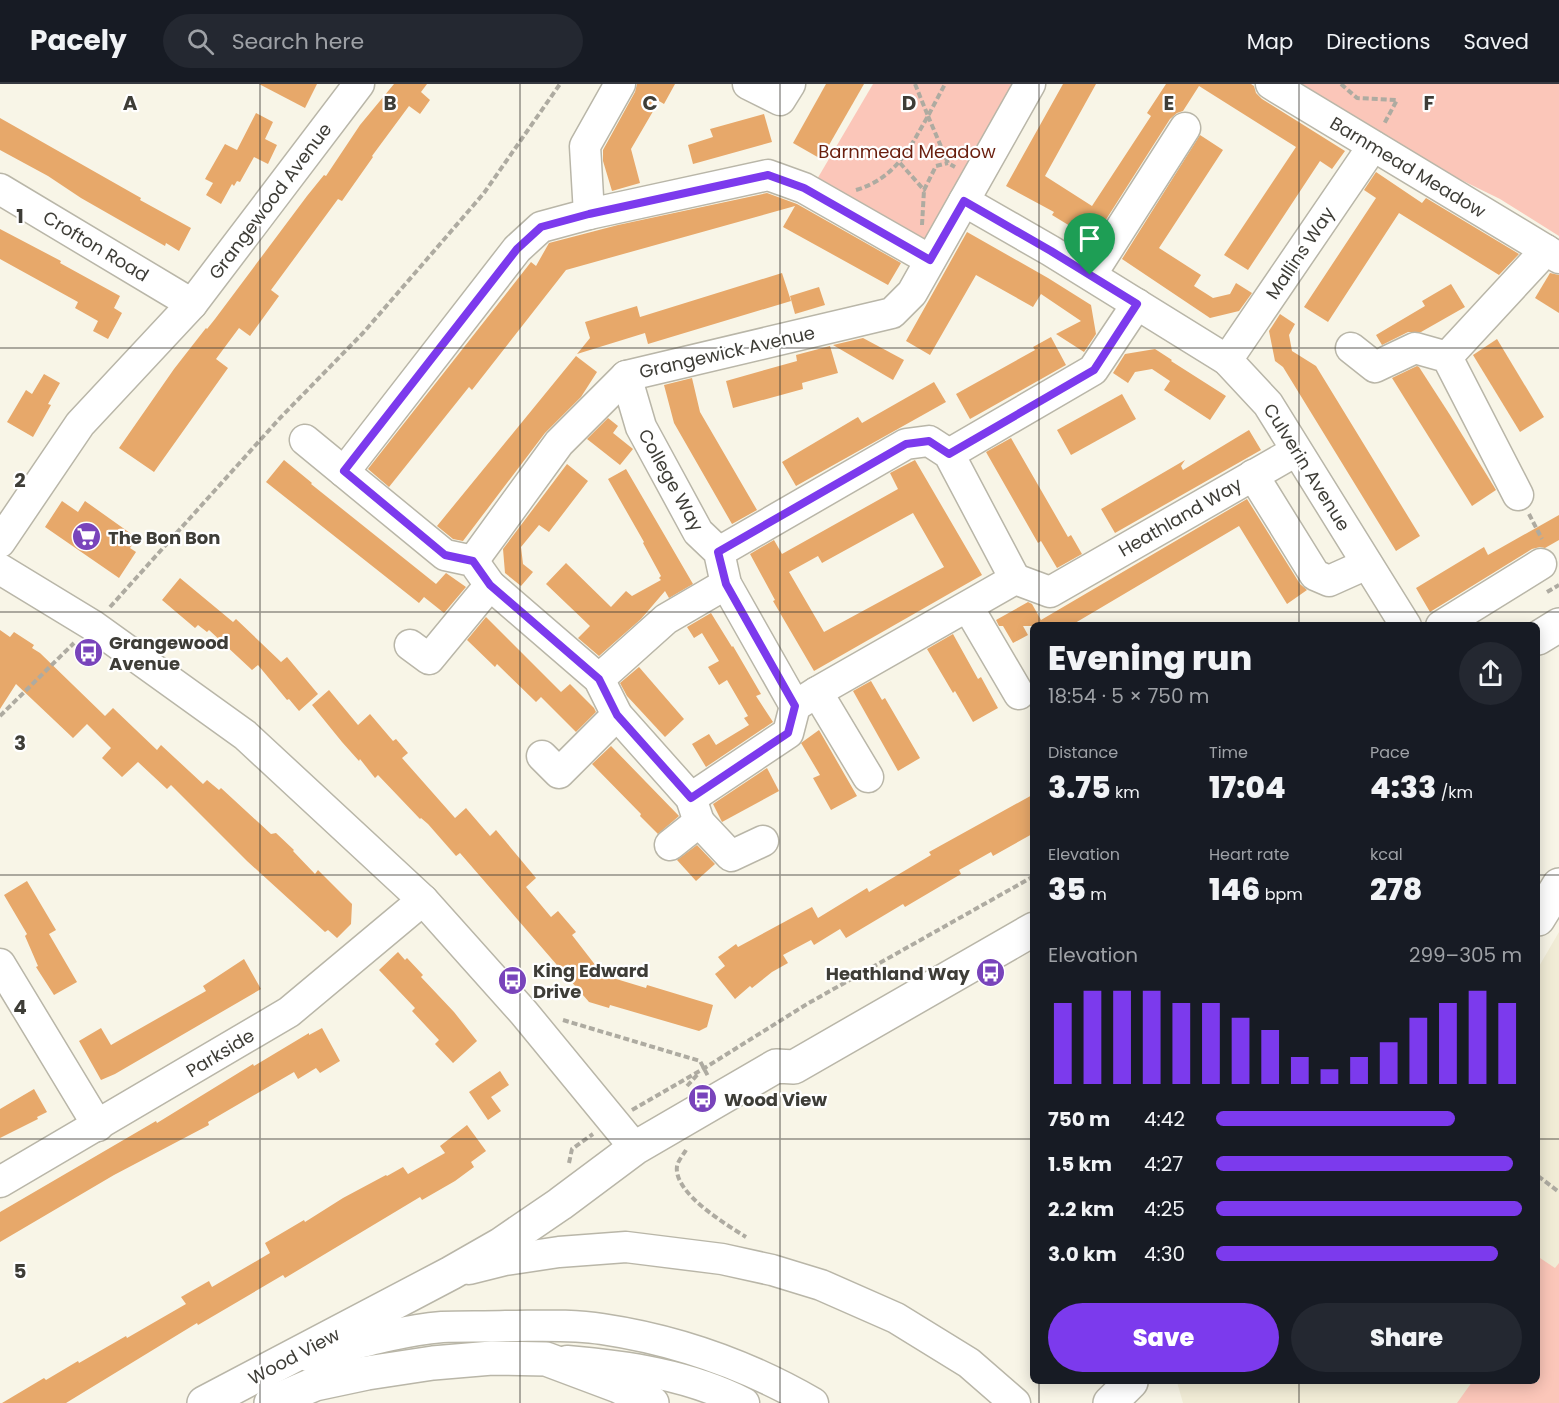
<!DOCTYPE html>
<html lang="en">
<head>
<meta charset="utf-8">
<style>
  :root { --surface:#171b24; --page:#242831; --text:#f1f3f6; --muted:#9ea1a6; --line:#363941; --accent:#7c3aed }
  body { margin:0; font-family:Poppins,sans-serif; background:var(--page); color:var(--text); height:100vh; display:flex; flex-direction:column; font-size:22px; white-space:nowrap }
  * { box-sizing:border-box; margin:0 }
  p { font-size:20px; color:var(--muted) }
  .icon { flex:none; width:33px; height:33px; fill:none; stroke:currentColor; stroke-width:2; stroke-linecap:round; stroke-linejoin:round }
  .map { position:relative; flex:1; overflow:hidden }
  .drawer { position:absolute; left:1030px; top:538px; width:510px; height:762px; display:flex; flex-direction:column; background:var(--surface); border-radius:9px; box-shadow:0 3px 15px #0003 }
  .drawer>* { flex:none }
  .pin { position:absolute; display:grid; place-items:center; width:51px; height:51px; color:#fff; margin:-62px -26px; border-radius:50% 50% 50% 0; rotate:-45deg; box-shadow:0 0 6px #0007 }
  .pin .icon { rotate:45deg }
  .round { display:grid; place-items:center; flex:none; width:63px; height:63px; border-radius:32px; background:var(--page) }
  .headline { display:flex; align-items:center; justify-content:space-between; height:102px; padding:0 18px }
  h1 { font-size:33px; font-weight:800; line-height:45px }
  .metrics { display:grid; grid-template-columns:repeat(3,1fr); gap:9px; height:102px; padding:6px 18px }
  .metrics div { display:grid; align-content:center }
  .metrics b { font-size:30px; font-weight:800 }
  .metrics small { font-size:16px; font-weight:400 }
  .metrics p { font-size:16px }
  .chart { height:168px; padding:12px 18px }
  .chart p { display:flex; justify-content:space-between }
  .chart svg { width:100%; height:108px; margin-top:6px; stroke:var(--accent); stroke-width:6 }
  .action { display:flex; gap:12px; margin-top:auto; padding:12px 18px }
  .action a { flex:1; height:69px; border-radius:36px; background:var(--accent); color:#fff; font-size:24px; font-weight:800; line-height:69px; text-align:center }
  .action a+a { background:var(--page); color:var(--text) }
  ul { padding:0 18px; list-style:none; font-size:20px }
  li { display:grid; grid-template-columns:96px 72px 1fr; align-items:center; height:45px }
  li i { height:15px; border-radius:8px; background:var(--accent) }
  header { display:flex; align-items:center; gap:36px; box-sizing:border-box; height:84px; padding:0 30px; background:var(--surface); border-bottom:2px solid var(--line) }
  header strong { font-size:28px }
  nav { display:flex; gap:33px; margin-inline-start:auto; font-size:21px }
  .search { width:420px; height:54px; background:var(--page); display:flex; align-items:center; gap:15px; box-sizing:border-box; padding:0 21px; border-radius:33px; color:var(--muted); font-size:22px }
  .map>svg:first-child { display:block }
  .built { fill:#f1ecd6 }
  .green { fill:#fbc6b9 }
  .building { fill:#e7a86a; fill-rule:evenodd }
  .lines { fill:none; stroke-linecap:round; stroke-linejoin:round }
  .minor-casing { stroke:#b9b6a8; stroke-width:33 }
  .major-casing { stroke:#b9b6a8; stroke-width:36 }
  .path { stroke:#aeaba1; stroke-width:4; stroke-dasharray:6 3; stroke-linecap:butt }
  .minor { stroke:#fff; stroke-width:30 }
  .major { stroke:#fff; stroke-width:33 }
  .route-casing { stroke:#fff; stroke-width:12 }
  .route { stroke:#7c3aed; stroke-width:8 }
  .grid { fill:none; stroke:#3e3d37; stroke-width:1.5; stroke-opacity:0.55 }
  .labels { text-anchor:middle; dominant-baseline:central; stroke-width:4.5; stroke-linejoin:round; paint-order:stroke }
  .park-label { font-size:18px; fill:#6a1f0e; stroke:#fff }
  .street-label { font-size:18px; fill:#3e3d37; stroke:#fff }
  .poi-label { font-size:18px; font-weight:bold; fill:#3e3d37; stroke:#fff; text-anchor:start }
  .grid-label { font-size:20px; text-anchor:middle; font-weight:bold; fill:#3e3d37; stroke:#fff; stroke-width:4.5; stroke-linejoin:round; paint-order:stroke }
</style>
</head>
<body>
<header>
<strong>Pacely</strong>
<div class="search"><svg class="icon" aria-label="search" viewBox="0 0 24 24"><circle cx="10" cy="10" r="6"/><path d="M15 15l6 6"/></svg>Search here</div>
<nav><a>Map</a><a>Directions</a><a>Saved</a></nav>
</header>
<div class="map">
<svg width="1559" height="1319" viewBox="0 0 1559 1319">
  <rect width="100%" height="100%" fill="#f8f5e7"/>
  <polygon class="built" points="1559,848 1559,1319 1183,1319 1177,1298 1538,1298 1538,884"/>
  <g class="green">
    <polygon points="873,0 1020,0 931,153 914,156 816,97"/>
    <polygon points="1288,0 1559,0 1559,152 1500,115 1394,63"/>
    <polygon points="1540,1174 1555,1184 1559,1179 1559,1319 1457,1319 1472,1298 1538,1298 1538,1177"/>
  </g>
  <g class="building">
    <polygon points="259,0 317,0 305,24"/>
    <polygon points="394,0 427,0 421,8 430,16 420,30 409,22 372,72 373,73 342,117 338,115 271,206 279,212 250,252 239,244 216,275 228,284 154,388 119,364 174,285 206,244 207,245 215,235 307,112 324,91 326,92 360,41"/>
    <polygon points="637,0 675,0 664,20 659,17 631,65 640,99 612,107 603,77 603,66 635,8"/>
    <polygon points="826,0 864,0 821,75 793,59"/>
    <polygon points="1063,0 1096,0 1045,92 1092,122 1151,32 1147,29 1166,0 1251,0 1254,2 1256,9 1262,15 1345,67 1332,85 1320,77 1248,186 1224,171 1296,63 1199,2 1183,27 1177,29 1170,35 1093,156 1052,131 1054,128 1006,102"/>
    <polygon points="256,29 273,38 265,55 277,61 268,80 254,73 240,98 237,97 234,102 232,100 221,120 206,111 213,99 205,95 225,60 237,66"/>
    <polygon points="764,30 772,58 693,80 688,61 713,53 710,45"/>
    <polygon points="0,34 141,114 140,116 191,144 179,167 166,159 165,162 81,114 48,92 0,66"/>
    <polygon points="1200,51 1223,66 1159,164 1201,191 1194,202 1213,214 1230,210 1236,199 1252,209 1239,227 1210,234 1122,175"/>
    <polygon points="1376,88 1422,119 1426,114 1519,170 1499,191 1399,129 1328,238 1304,223 1376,114 1364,106"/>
    <polygon points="767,109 797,120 901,179 888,201 783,143 795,122 566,186 472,306 469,303 389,403 368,385 531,178 536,182 549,159 618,141"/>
    <polygon points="0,145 61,177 60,179 120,212 114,224 122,229 108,255 93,247 98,237 75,224 78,218 0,175"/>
    <polygon points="967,148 1048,194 1091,221 1096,250 1084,268 1056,250 1081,237 1041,210 1033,223 976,191 930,271 906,257"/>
    <polygon points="782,189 791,217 648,260 645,249 577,270 590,254 585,238 637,222 640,233"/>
    <polygon points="1550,189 1559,191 1559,229 1535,214"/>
    <polygon points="1451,200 1465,223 1421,248 1408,248 1382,261 1376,251 1425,222 1422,217"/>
    <polygon points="819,203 825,221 795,230 790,212"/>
    <polygon points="1280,230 1295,240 1289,251 1292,267 1316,282 1420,452 1396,467 1283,283 1275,277 1269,247"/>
    <polygon points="1051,253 1066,281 970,335 956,310 1035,266 1033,263"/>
    <polygon points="863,254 904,276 893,296 833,261"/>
    <polygon points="1497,255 1544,333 1520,348 1473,271"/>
    <polygon points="830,262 838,289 802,299 803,305 733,324 726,297 797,277 796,271"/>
    <polygon points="1155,265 1172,276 1171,277 1226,312 1210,336 1164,306 1170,297 1152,285 1135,288 1128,299 1113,289 1125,270"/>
    <polygon points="576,272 597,288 581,313 545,349 463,457 453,455 437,442"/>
    <polygon points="1417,282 1419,283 1450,331 1496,406 1472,422 1392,294"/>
    <polygon points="44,290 60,299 48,320 51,321 33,353 7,338 26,306 32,310"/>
    <polygon points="692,294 700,328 757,426 732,440 674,339 664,301"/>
    <polygon points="934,298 946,318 796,402 782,378 858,333 862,339"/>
    <polygon points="1122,310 1136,335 1071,371 1057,346"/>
    <polygon points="608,334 618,342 613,349 633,365 620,381 587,355"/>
    <polygon points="1249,346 1261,366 1115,449 1101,425 1185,376 1181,382 1183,386"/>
    <polygon points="1011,354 1068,453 1071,451 1082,470 1057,484 1041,457 1038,459 986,368"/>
    <polygon points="284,376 312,399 311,400 436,500 446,489 466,503 444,529 424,513 419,519 266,398"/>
    <path d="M915 376 982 491 814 587 773 517 775 516 750 470 774 456 782 470 898 405 890 389ZM913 429 944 483 824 548 789 488 818 472 822 479Z"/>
    <polygon points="567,380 588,397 549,448 539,441 521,463 523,480 533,488 521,502 505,489 503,465"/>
    <polygon points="626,385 693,500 669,514 665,507 641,535 599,572 578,554 590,542 546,500 566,479 611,523 626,507 632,512 661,496 659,494 661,492 643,459 644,458 608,395"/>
    <polygon points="1247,415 1300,500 1307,506 1287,520 1239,442 1070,542 1023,542 1028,551 1013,559 1003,542 999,542 996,536 1028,518 1032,520 1041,536"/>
    <polygon points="62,417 78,428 85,417 137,454 130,464 136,468 119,494 45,443"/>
    <polygon points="1559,431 1559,456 1545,464 1540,463 1532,465 1430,528 1416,504 1484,463 1488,471"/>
    <polygon points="180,494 233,538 236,535 281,578 287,573 318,610 299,627 289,615 287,616 258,581 252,586 209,546 207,548 198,541 195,544 162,516"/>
    <polygon points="711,529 732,563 733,562 761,610 756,612 773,638 706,683 692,660 709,650 716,661 749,641 744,634 748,632 727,596 719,601 708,583 719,577 702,549 694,554 687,543"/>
    <polygon points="486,533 561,608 570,600 594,624 596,628 576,648 541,613 536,618 497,580 495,583 467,556"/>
    <polygon points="0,546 10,553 14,548 34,561 32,564 40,569 105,632 113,624 157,666 161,661 203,700 207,696 219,706 221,704 271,750 276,749 294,766 293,767 315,790 318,786 352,820 351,840 337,854 328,846 325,848 247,777 171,701 167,705 138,678 122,693 102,674 111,664 87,640 73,654 16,600 0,625"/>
    <polygon points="953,550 978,595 981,593 998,624 973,638 955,607 953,609 927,565"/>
    <polygon points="639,583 684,635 665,653 627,612 620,599"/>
    <polygon points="871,597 882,616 885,614 920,674 898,687 853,607"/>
    <polygon points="329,606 358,641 370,630 393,657 396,655 408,669 402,674 455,734 466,724 490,752 496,746 536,794 526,803 551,833 558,827 576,848 572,851 603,891 646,904 647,901 713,921 707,943 699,947 610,921 609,924 589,918 460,769 456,772 428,740 421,734 420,735 378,691 375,694 360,675 359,677 342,658 312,621"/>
    <polygon points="819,646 857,712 831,726 813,694 820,691 801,659"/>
    <polygon points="611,662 679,732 658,750 640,732 641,730 592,680"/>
    <polygon points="767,684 779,707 722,738 713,720"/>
    <polygon points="1034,710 1034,749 993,772 991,768 959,786 961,790 905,823 903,820 846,854 840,845 814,861 811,856 783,871 788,879 772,888 752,904 750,902 735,915 715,890 725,882 718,873 736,860 738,863 812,823 818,834 867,804 869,808 931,771 929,768"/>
    <polygon points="697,761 715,780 696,797 677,776"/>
    <polygon points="27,797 56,846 49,850 77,898 54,911 36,883 38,882 25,852 27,850 4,811"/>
    <polygon points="398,868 405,876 407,874 423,891 421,893 454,928 477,957 453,979 435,960 439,956 412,927 415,924 379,886"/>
    <polygon points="244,875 261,905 115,990 101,996 79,957 101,944 111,961 206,907 203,902"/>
    <polygon points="322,944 340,977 320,989 316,984 298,995 294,988 208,1038 209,1041 114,1091 0,1158 0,1128 156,1037 157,1039 253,980 254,982 309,949 309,951"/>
    <polygon points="500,987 509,1001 491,1013 501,1027 488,1036 469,1008"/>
    <polygon points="34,1005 47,1028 37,1033 38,1035 0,1054 0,1025"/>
    <polygon points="467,1041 486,1067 471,1078 474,1083 455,1097 422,1116 420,1113 285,1194 283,1191 198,1241 197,1239 66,1319 2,1319 44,1294 46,1296 78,1277 79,1279 126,1252 127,1254 186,1220 181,1213 209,1197 212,1203 270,1169 265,1159 304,1136 305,1138 343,1114 386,1091 387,1092 403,1083 408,1090 445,1069 440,1062"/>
  </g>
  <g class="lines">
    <defs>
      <g id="minor">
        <polyline points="748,0 780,16 790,0"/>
        <polyline points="1271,0 1559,174"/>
        <polyline points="0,105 192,220"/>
        <polyline points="964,117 1051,167 1227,276 1268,320 1406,542"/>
        <polyline points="589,130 768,91 804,104 930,176"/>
        <polyline points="1091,191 1185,44"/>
        <polyline points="1351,264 1375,283 1415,264 1447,273 1518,411"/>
        <polyline points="1447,273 1546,166"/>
        <polyline points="1227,276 1373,62"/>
        <polyline points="626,292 641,343 698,448 719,468 726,500 795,622"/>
        <polyline points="305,356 445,471 473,477 490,501 599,595 617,631 691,714 699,738"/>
        <polyline points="949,370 1093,286 1137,220"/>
        <polyline points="344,388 517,165 541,143 589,130 585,62 620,0"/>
        <polyline points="1253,391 1315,491 1329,497 1367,480"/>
        <polyline points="0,458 80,340 192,220 359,0"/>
        <polyline points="719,468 906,360 929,357 949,370 1015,495"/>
        <polyline points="473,477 559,359 626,292 892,229 912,209 1030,0"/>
        <polyline points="0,485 92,541 245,651 423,816 524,929 635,1064"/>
        <polyline points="968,523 1019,610"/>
        <polyline points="1441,542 1541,480"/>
        <polyline points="410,561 429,575 490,501"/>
        <polyline points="599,595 666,535 726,500"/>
        <polyline points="817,608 868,693"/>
        <polyline points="542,672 559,689 617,631"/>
        <polyline points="691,714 788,649 795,622 817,608 1015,495 1050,508 1296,367"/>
        <polyline points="670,761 699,738 731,772 763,757"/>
        <polyline points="0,880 98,1042"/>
        <polyline points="0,1098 289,928 423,816"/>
        <polyline points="469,1185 505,1176 559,1168 626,1163 722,1175 772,1186 821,1201 896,1234 969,1279 1015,1319"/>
        <path d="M308 1272C352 1261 397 1247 442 1243 463 1242 485 1243 506 1242 538 1242 571 1240 602 1245 676 1256 749 1282 813 1319"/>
        <path d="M567 1277C627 1282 689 1291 744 1319"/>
      </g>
      <g id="major">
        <polyline points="1538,554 1559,541"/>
        <polyline points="1538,835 1559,801"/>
        <polyline points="204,1319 451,1189 500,1161 560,1120 635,1064 776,982 794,983 1034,845"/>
        <polyline points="271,1319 315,1300 367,1289 433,1279 492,1274 546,1275 618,1302 652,1319"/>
        <polyline points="1110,1319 1131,1298"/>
      </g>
    </defs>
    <use href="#minor" class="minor-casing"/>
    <use href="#major" class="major-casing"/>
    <g class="path">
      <polyline points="915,0 928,32 945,0"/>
      <polyline points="1341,0 1357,14 1397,16 1384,40"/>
      <polyline points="928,32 948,79 955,83"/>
      <polyline points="900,79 924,106 936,82 948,79"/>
      <path d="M856 106C896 94 909 65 928 32"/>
      <polyline points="922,141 924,106"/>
      <polyline points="1529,430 1542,455"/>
      <polyline points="1547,508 1559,501"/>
      <polyline points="110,523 280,334 363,249 447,152 484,109 560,0"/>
      <polyline points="0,632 74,559"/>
      <polyline points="563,936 700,977 708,992"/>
      <polyline points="687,1002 698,990"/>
      <polyline points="632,1026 703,985 807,920 1034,792"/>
      <path d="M686 1066C683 1071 678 1077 677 1082 673 1109 727 1141 746 1153"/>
      <polyline points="569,1079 572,1065 593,1050"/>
      <polyline points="1538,1092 1559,1108"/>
    </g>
    <use href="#minor" class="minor"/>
    <use href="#major" class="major"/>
  </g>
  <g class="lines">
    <defs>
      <polygon id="route" points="768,91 804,104 930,176 964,117 1051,167 1137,220 1094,286 949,370 929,357 906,360 718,468 726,500 795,622 788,649 691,714 617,631 599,595 490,501 473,477 445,471 344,387 517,165 541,143 589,130"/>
    </defs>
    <use href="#route" class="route-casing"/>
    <use href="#route" class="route"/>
  </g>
  <path class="grid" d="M260 0V1319M520 0V1319M780 0V1319M1039 0V542M1299 0V542M0 264H1559M0 528H1559M0 791H1034M1538 791H1559M0 1055H1034M1538 1055H1559M1039 1298V1319M1299 1298V1319"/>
  <defs>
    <symbol id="supermarket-disc" viewBox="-11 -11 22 22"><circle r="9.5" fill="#7944bb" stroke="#fff"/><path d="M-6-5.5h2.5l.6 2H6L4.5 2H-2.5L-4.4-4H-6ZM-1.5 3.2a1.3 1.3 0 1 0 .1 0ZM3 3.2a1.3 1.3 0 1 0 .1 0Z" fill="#fff"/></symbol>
    <symbol id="bus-disc" viewBox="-11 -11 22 22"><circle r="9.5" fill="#7944bb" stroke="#fff"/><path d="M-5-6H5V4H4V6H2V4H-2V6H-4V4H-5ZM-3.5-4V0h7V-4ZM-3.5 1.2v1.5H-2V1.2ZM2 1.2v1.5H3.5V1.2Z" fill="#fff"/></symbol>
  </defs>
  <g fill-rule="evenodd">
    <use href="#supermarket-disc" x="70" y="436" width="33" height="33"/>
    <use href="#bus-disc" x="72" y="552" width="33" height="33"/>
    <use href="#bus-disc" x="974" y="872" width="33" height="33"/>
    <use href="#bus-disc" x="496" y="880" width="33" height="33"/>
    <use href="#bus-disc" x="686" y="998" width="33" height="33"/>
  </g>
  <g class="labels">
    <g class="park-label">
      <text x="907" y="67">Barnmead Meadow</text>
    </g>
    <g class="street-label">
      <text transform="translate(1408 83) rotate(31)">Barnmead Meadow</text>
      <text transform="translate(270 117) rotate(-53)">Grangewood Avenue</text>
      <text transform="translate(96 162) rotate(31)">Crofton Road</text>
      <text transform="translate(1300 169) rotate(-56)">Mallins Way</text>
      <text transform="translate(727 268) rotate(-13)">Grangewick Avenue</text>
      <text transform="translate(1307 383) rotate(58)">Culverin Avenue</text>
      <text transform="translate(671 396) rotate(61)">College Way</text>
      <text transform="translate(1180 433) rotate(-30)">Heathland Way</text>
      <text transform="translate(220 969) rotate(-31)">Parkside</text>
      <text transform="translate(294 1272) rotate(-28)">Wood View</text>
    </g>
    <g class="poi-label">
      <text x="108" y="453">The Bon Bon</text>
      <text x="109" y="558">Grangewood<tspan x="109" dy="21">Avenue</tspan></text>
      <text x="533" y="886">King Edward<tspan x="533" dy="21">Drive</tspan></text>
      <text x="970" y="889" text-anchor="end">Heathland Way</text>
      <text x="724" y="1015">Wood View</text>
    </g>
  </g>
  <g class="grid-label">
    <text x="130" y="26">A</text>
    <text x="390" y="26">B</text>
    <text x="650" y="26">C</text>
    <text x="909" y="26">D</text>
    <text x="1169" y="26">E</text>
    <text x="1429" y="26">F</text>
    <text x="20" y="139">1</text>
    <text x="20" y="403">2</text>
    <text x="20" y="666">3</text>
    <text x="20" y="930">4</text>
    <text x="20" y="1194">5</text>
  </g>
</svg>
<div class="pin" style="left:1090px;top:191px;background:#1e9e55"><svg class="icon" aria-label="arrive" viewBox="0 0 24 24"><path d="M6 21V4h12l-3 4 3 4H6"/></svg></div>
<section class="drawer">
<div class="headline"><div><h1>Evening run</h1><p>18:54 · 5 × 750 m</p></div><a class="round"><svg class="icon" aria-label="share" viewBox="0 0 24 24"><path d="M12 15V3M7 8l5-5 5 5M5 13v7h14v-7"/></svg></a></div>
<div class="metrics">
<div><p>Distance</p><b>3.75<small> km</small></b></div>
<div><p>Time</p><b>17:04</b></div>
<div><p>Pace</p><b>4:33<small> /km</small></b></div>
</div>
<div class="metrics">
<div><p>Elevation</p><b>35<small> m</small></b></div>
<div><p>Heart rate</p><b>146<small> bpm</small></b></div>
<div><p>kcal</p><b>278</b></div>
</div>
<div class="chart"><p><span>Elevation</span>299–305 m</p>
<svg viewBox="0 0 160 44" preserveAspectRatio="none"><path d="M5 44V11M15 44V6M25 44V6M35 44V6M45 44V11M55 44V11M65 44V17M75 44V22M85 44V33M95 44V38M105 44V33M115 44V27M125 44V17M135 44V11M145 44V6M155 44V11"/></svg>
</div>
<ul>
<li><b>750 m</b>4:42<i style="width:78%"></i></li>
<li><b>1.5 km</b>4:27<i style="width:97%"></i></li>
<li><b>2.2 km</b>4:25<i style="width:100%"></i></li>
<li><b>3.0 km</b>4:30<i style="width:92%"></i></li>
</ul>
<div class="action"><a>Save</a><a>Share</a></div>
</section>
</div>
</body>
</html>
